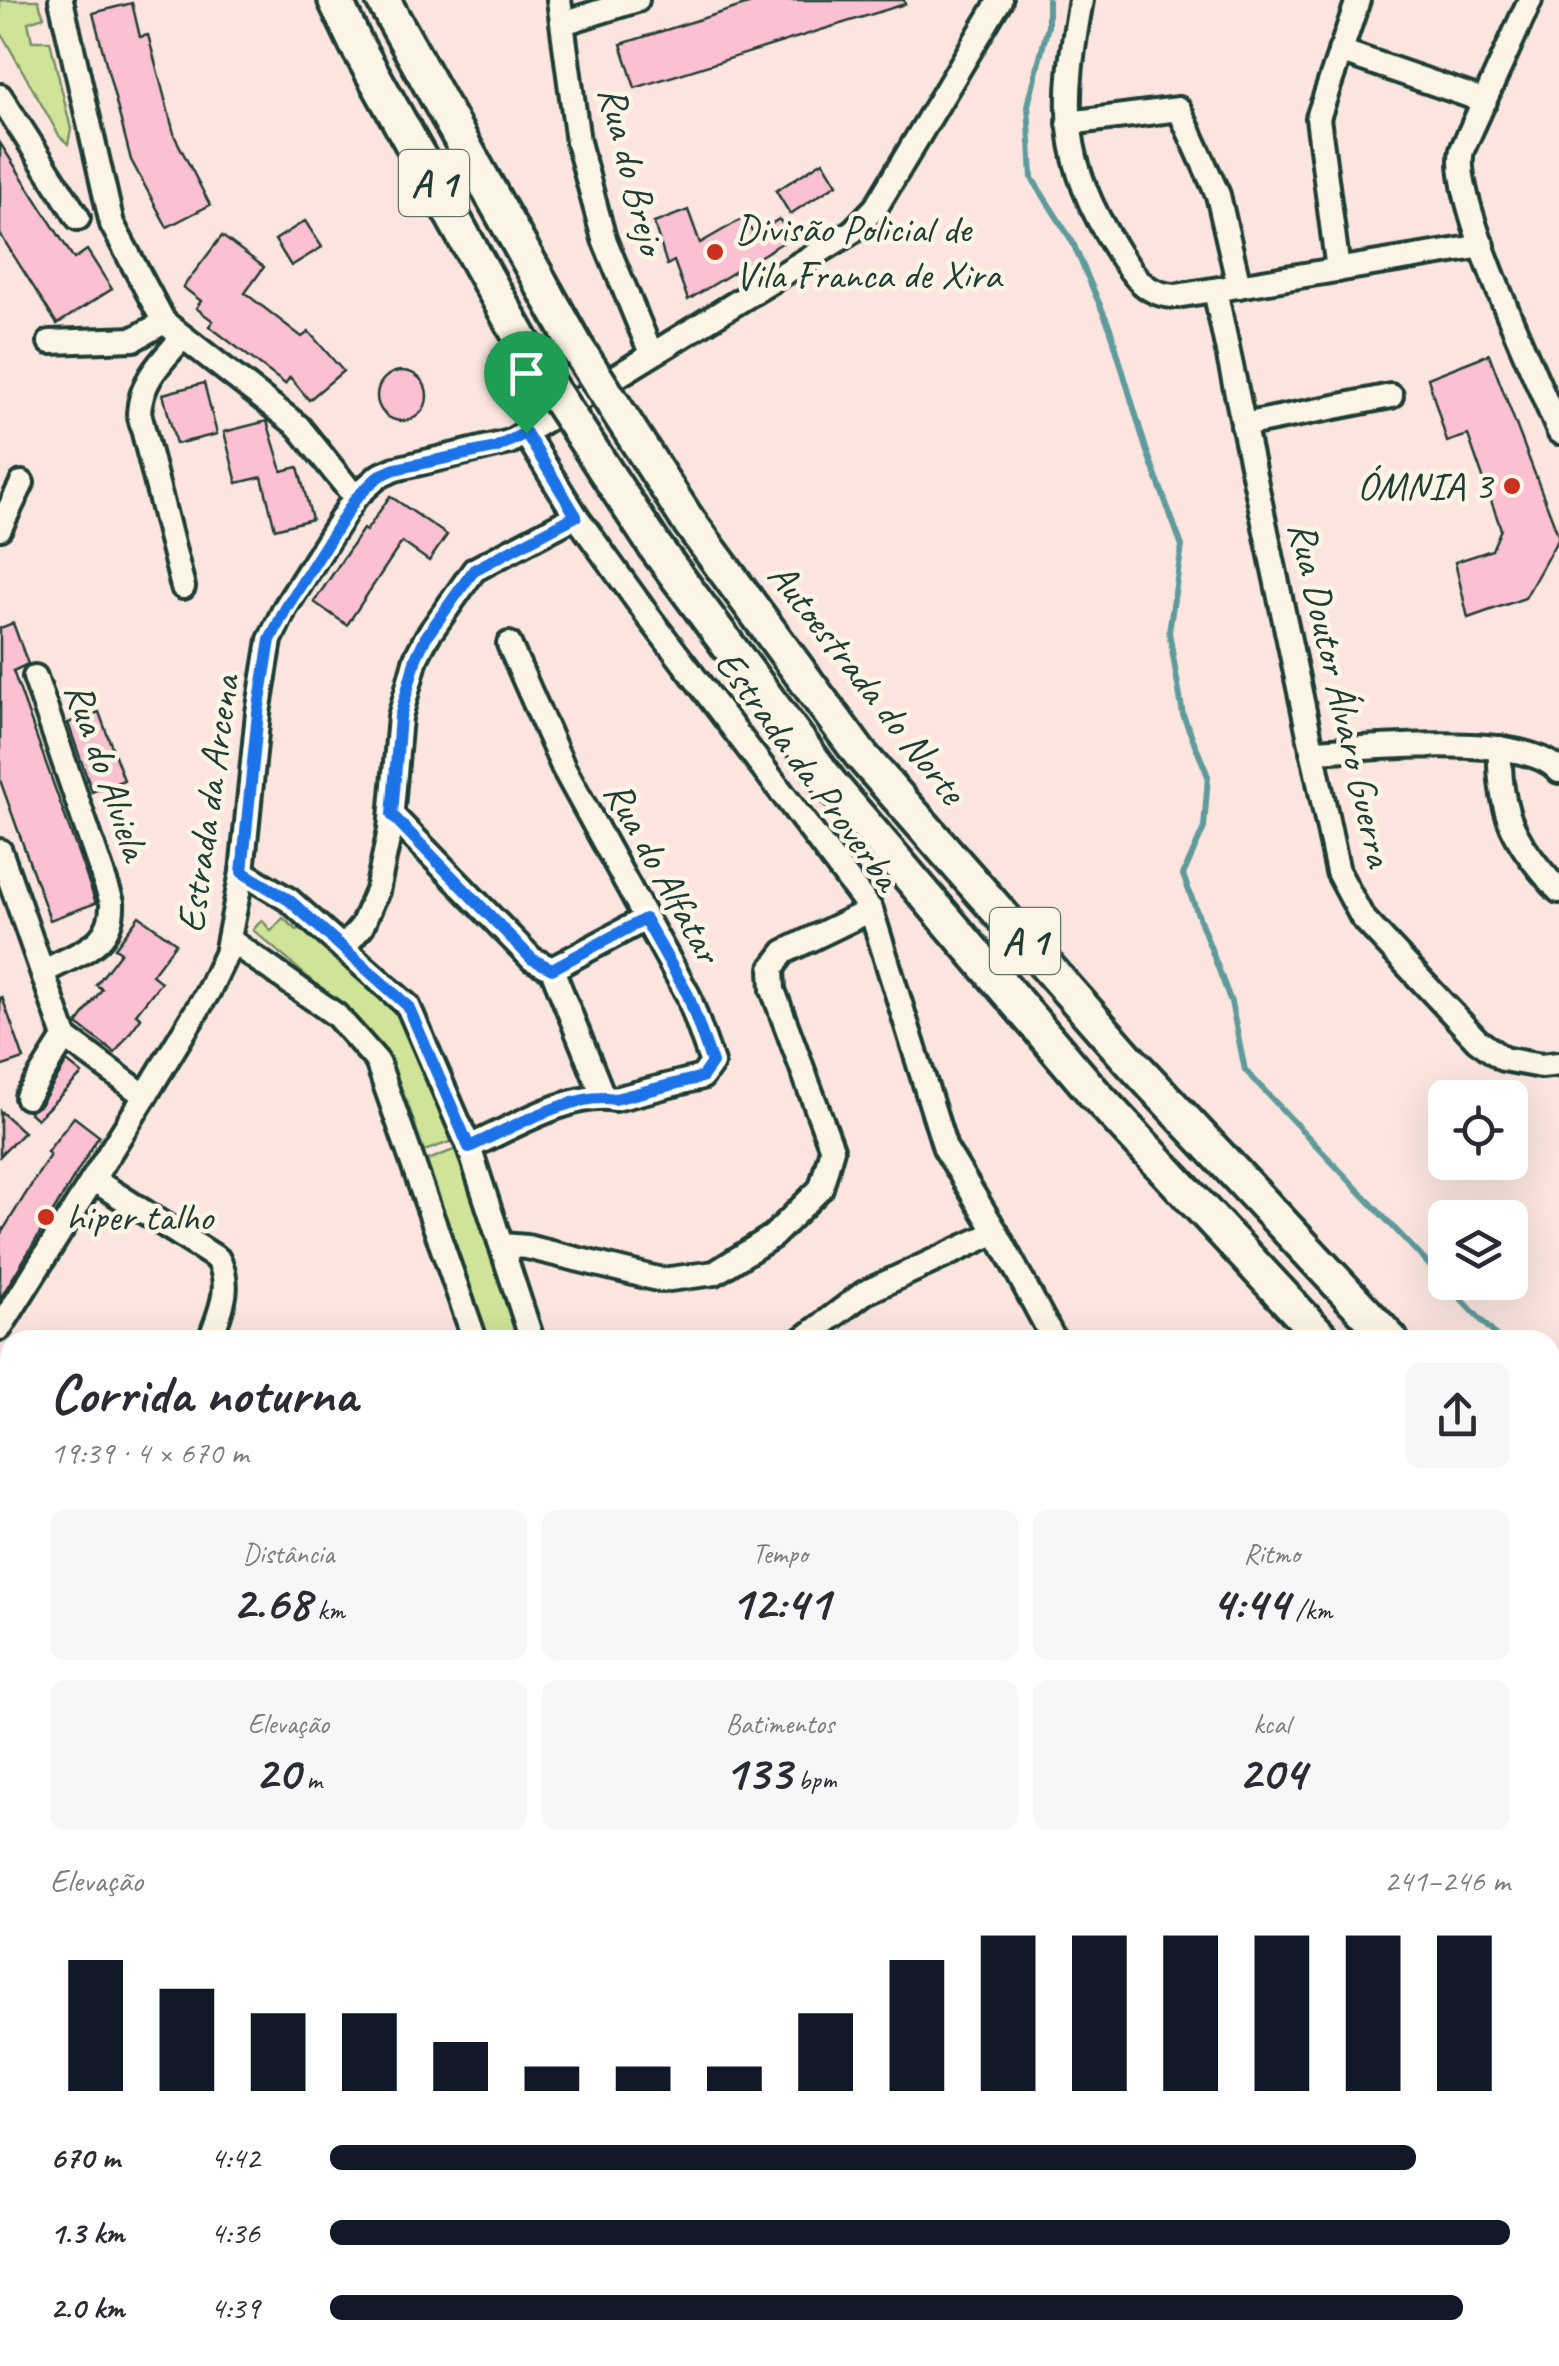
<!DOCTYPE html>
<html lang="pt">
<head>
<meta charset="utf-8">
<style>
  :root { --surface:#fff; --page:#f7f7f7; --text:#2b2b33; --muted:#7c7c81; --accent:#111827 }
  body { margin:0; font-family:Caveat,sans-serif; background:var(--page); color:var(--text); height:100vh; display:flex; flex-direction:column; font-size:38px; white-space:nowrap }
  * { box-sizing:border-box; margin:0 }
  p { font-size:32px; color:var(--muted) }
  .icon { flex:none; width:55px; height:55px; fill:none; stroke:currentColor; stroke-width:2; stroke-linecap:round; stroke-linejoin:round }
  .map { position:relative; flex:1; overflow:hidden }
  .details { position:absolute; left:0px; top:1330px; width:1560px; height:1038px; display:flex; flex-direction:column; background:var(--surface); border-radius:30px 30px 0 0; box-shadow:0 10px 40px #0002 }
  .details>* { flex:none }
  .controls { position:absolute; left:1428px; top:1080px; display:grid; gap:20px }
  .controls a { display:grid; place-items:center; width:100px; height:100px; border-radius:15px; background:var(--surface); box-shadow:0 10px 40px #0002; font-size:50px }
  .pin { position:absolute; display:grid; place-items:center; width:85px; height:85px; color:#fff; margin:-102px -42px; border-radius:50% 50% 50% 0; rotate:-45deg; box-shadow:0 0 10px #0007 }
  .pin .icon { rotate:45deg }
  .round { display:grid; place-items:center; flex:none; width:105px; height:105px; border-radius:15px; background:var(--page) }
  .summary { display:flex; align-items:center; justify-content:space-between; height:170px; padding:0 50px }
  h1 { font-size:55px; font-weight:700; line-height:75px }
  .figures { display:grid; grid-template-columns:repeat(3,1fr); gap:15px; height:170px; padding:10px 50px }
  .figures div { display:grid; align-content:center; border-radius:15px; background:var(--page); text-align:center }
  .figures b { font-size:50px; font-weight:700 }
  .figures small { font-size:28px; font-weight:400 }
  .figures p { font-size:28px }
  .chart { height:280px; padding:20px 50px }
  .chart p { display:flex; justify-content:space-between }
  .chart svg { width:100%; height:180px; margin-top:10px; stroke:var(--accent); stroke-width:6 }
  ul { padding:0 50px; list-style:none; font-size:32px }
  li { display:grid; grid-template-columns:160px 120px 1fr; align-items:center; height:75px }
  li i { height:25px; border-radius:12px; background:var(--accent) }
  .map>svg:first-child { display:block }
  .green { fill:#cfe499; stroke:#779066; stroke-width:2.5 }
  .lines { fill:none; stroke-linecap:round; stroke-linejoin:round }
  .stream { stroke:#5e9b9c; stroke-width:6 }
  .building { fill:#fbc0d2; stroke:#1f3d34; stroke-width:2.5 }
  .minor-casing { stroke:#1f3d34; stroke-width:30 }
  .highway-casing { stroke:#1f3d34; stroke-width:40 }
  .minor { stroke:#fcf5e5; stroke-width:22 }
  .highway { stroke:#fcf5e5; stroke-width:32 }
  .highway-bridge-casing { stroke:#1f3d34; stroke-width:40; stroke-linecap:butt }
  .highway-bridge { stroke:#fcf5e5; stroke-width:32 }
  .route-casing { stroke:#fff; stroke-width:20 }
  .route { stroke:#1a73e8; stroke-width:12 }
  .poi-dot { fill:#c8321e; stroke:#fcf5e5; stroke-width:4 }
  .labels { text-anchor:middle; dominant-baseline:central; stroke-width:9; stroke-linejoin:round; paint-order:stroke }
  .shield { fill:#fcf5e5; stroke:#617469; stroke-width:2.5 }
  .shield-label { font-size:38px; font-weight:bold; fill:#1f3d34 }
  .street-label { font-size:40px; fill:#1f3d34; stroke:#fcf5e5 }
  .poi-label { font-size:40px; fill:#1f3d34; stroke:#fcf5e5; text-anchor:start }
</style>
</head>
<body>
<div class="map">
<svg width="1559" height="2366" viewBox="0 0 1559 2366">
  <rect width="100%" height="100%" fill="#fce5df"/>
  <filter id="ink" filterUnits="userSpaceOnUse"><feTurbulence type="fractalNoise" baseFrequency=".01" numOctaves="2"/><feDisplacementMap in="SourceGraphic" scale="20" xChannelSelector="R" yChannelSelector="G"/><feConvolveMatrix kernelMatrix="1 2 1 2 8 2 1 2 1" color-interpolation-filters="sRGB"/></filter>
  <g filter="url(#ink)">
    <g class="green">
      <polygon points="0,0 38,0 44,17 28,22 32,41 50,41 71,129 68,144 60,137 0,31"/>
      <polygon points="283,918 297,930 304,925 403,1015 456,1140 424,1151 406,1099 398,1098 315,993 318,986 253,930 262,920 271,931"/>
      <polygon points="459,1148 524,1340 481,1340 423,1162"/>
    </g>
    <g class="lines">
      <g class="stream">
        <polyline points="1048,0 1048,26 1028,105 1032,178 1072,241 1110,328 1146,449 1182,546 1169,632 1183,715 1208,776 1204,828 1183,875 1231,1002 1245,1070 1500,1340"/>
        <polyline points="1550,1399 1559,1414"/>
        <polyline points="1550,1966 1557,1979 1550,2013"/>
        <polyline points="466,2366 482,2366"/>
        <polyline points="1192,2366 1204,2358"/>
      </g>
    </g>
    <g class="building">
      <polygon points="761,0 904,0 905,4 635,88 621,44"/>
      <polygon points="132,3 140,37 148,35 175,137 210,205 167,227 131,160 93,13"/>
      <polygon points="0,143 74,259 87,250 112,289 57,324 0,234"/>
      <polygon points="823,161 837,184 790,214 776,191"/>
      <polygon points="688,210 700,243 744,218 754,235 779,219 792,237 688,300 674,261 667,265 654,223"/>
      <polygon points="305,221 322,247 291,266 275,240"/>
      <polygon points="222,236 264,267 245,293 302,337 309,332 343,371 309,400 290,377 285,384 209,326 213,321 196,308 201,301 183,287"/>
      <polygon points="1489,354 1559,537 1525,598 1468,618 1455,562 1492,550 1501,529 1468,435 1447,442 1428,378"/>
      <circle cx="402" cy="396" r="25"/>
      <polygon points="204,383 217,434 176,444 163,394"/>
      <polygon points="267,421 282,471 298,467 312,519 275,529 262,477 237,483 224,432"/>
      <polygon points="390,496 447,535 429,561 402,542 347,625 314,602 363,529 366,531"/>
      <polygon points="13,623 28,664 13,671 96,903 50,920 0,780 0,628"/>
      <polygon points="99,712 124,780 92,792 68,723"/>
      <polygon points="139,916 176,943 152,975 161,982 136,1014 141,1018 115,1053 77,1024 102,989 96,985 121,952 115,948"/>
      <polygon points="2,997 24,1059 0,1067 0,998"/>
      <polygon points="67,1062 82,1074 37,1119 29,1112 40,1105"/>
      <polygon points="0,1111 24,1132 0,1156"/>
      <polygon points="74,1117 99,1136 0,1299 0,1235 50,1155 47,1152"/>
    </g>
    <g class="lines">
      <defs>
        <g id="minor">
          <polyline points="61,0 112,224 164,322 298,426 355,497"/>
          <polyline points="559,0 578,142 604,239 651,353"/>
          <path d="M1081 0C1062 104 1059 160 1118 252 1134 276 1145 295 1176 296L1483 246"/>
          <path d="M1530 0 1462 150C1450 198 1537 377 1559 432"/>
          <polyline points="563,23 637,0"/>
          <polyline points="1340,51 1485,101"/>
          <polyline points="0,96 78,218"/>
          <polyline points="1069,123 1179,109 1218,195 1239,286"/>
          <polyline points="1338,270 1318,118 1358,0"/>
          <polyline points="1215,290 1338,872 1362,917 1477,1040 1503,1059 1541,1066 1559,1064"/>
          <path d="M182 338C161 362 141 380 139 413L183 587"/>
          <polyline points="50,342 134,339 164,322"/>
          <polyline points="1243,425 1391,396"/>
          <polyline points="525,433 576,516 651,620 871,910 945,1148 996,1232 1054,1340"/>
          <polyline points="0,528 22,483"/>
          <path d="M35 677 112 902C114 946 79 952 45 971"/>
          <path d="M1500 748C1498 813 1515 844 1559 891"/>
          <path d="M1312 751C1364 749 1526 731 1559 771"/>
          <polyline points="392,815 532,959 552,969 603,1096"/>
          <polyline points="0,851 65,1037 145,1096"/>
          <polyline points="242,872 289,900 408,1006 469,1147 532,1340"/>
          <polyline points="230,940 336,1015 377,1061 475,1340"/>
          <polyline points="343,948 362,926 377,891 390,830 400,717 416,658 427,637 474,570 576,516"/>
          <polyline points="552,969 645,919"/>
          <polyline points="27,1097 65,1037"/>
          <path d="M469 1147C508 1130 573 1090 615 1099L702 1077 712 1063 688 995 564 769 509 644"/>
          <path d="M94 1180 218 1259C233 1288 220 1311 210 1340"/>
          <polyline points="502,1245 527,1247 662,1280 715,1273 773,1236 821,1188 832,1149 773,990 772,968 784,952 871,910"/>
          <polyline points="0,1328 145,1096 208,992 226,954 242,872 258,713 270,640 285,608 355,497 379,476 395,469 510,442 853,231 876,207 1000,0"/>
          <polyline points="802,1340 864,1293 996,1232"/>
          <polyline points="0,1903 3,1921 0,1954"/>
          <polyline points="0,2029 10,2029"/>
          <polyline points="0,2111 10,2109"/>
          <polyline points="1122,2358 1125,2366"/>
        </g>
        <g id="highway">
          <polyline points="335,0 356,44 535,364"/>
          <polyline points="383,0 577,348"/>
          <polyline points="687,519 860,754 1130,1061 1391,1340"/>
          <polyline points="656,548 829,782 1093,1092 1324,1340"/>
          <polyline points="1550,1511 1559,1520"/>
          <polyline points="1550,1582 1559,1592"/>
        </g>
      </defs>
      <use href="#minor" class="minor-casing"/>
      <use href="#highway" class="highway-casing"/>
      <use href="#minor" class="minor"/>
      <use href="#highway" class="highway"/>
      <defs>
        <g id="highway-bridge">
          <polyline points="577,348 687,519"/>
          <polyline points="535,364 656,548"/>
        </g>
      </defs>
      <use href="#highway-bridge" class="highway-bridge-casing"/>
      <use href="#highway-bridge" class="highway-bridge"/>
    </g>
  </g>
  <g class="lines" filter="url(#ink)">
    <defs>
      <path id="route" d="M526 433 576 516 474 570 426 637 416 658 400 717 392 815 532 959 552 969 645 919 688 995 712 1063 702 1077 615 1099C573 1091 508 1130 469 1147L408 1006 289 900 242 872 258 713 270 640 286 608 356 498 379 476 395 469 495 448Z"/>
    </defs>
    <use href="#route" class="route-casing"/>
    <use href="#route" class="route"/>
  </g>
  <g class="poi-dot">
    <circle cx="715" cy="252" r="10"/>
    <circle cx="1512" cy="486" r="10"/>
    <circle cx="46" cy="1217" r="10"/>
  </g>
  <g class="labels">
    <g class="shield">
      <rect x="399" y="150" width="70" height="66" rx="8"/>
      <rect x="990" y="908" width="70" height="66" rx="8"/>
    </g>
    <g class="shield-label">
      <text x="434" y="183">A 1</text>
      <text x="1025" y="941">A 1</text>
    </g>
    <g class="street-label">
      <text transform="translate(632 170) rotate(76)">Rua do Brejo</text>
      <text transform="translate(867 683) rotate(52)">Autoestrada do Norte</text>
      <text transform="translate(1341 694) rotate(77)">Rua Doutor Álvaro Guerra</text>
      <text transform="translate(808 770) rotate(54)">Estrada da Proverba</text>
      <text transform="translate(107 771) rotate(71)">Rua do Alviela</text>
      <text transform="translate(208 804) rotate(-82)">Estrada da Arcena</text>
      <text transform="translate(663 872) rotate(61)">Rua do Alfatar</text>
    </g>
    <g class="poi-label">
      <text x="735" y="229">Divisão Policial de<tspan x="735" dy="46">Vila Franca de Xira</tspan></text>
      <text x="1492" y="486" text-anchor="end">ÓMNIA 3</text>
      <text x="66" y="1217">hiper talho</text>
    </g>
  </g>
</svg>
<div class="controls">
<a><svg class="icon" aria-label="locate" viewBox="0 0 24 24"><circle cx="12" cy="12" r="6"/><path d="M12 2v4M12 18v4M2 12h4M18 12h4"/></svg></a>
<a><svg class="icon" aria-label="layers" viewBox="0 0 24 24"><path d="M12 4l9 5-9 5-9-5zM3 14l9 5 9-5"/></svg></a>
</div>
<div class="pin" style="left:526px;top:433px;background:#1e9e55"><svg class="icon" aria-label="arrive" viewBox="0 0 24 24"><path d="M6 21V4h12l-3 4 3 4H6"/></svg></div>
<section class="details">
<div class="summary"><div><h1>Corrida noturna</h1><p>19:39 · 4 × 670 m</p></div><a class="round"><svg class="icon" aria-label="share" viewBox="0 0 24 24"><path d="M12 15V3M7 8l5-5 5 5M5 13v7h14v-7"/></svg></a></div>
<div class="figures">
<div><p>Distância</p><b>2.68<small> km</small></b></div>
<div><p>Tempo</p><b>12:41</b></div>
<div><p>Ritmo</p><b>4:44<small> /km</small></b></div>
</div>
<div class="figures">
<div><p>Elevação</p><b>20<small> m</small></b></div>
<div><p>Batimentos</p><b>133<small> bpm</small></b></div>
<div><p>kcal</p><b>204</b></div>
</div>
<div class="chart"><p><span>Elevação</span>241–246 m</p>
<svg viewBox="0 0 160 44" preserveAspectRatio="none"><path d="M5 44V12M15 44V19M25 44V25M35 44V25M45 44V32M55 44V38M65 44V38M75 44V38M85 44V25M95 44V12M105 44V6M115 44V6M125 44V6M135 44V6M145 44V6M155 44V6"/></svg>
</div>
<ul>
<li><b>670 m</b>4:42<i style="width:92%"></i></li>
<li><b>1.3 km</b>4:36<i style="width:100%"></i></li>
<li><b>2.0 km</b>4:39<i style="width:96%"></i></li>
</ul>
</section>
</div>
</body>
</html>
